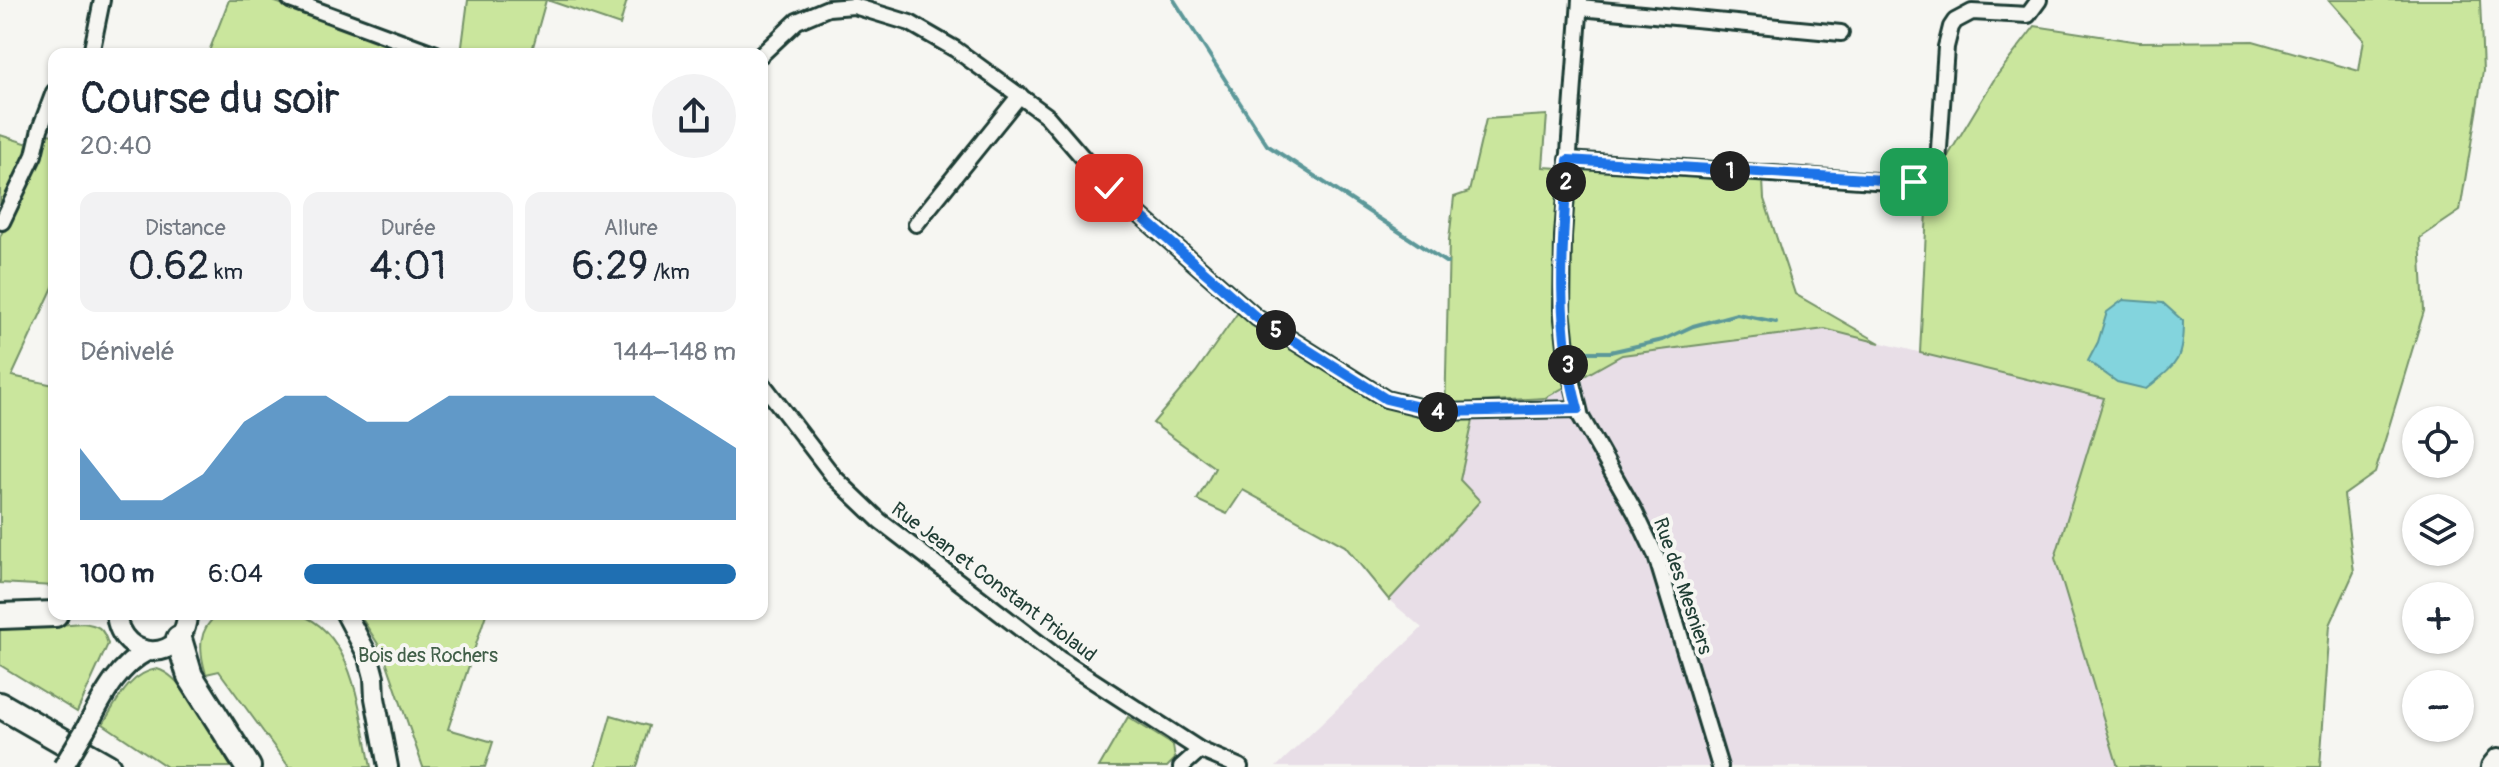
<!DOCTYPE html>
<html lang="fr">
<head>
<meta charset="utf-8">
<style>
  :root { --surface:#fff; --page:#f2f2f3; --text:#1f2937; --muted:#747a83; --accent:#1f6fb2 }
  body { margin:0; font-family:Pangolin,sans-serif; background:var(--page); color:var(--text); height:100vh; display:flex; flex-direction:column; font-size:30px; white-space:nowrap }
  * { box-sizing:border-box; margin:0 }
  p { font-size:26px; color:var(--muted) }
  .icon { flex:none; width:44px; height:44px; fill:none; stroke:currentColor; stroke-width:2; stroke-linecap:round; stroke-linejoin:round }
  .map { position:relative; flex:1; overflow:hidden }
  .sheet { position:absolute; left:48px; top:48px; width:720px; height:572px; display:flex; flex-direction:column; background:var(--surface); border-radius:16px; box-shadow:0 2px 6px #0004 }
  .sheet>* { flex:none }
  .controls { position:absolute; left:2402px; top:406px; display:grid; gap:16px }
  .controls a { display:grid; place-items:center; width:72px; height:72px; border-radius:50%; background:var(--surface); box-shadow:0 2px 6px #0004; font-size:40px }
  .pin { position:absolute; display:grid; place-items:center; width:68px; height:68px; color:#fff; margin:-34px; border-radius:16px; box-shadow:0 4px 12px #0006 }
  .km { position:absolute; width:40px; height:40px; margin:-20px; border-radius:50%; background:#222; color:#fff; font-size:22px; line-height:40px; text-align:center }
  .round { display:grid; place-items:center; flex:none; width:84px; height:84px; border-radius:42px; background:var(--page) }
  .overview { display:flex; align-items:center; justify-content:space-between; height:136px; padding:0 32px }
  h1 { font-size:44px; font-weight:600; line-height:60px }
  .metrics { display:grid; grid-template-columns:repeat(3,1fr); gap:12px; height:136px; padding:8px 32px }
  .metrics div { display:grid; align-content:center; border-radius:16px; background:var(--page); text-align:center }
  .metrics b { font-size:40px; font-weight:600 }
  .metrics small { font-size:22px; font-weight:400 }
  .metrics p { font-size:22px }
  .chart { height:224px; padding:16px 32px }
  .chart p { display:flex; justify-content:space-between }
  .chart svg { width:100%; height:144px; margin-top:8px; fill:var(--accent); opacity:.7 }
  ul { padding:0 32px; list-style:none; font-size:26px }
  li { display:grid; grid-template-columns:128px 96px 1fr; align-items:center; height:60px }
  li i { height:20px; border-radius:10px; background:var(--accent) }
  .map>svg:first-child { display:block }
  .built { fill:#e8dee7 }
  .green { fill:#cae69d; stroke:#749268; stroke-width:2 }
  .water { fill:#83d4dd; stroke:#5b9899; stroke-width:2 }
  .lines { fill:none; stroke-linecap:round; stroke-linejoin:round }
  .stream { stroke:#5b9899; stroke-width:4 }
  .minor-casing { stroke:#1f3d34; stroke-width:20 }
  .tertiary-casing { stroke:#1f3d34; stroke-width:24 }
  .trunk-casing { stroke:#1f3d34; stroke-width:30 }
  .minor { stroke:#f6f6f2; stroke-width:14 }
  .tertiary { stroke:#f6f6f2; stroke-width:18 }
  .trunk { stroke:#f6f6f2; stroke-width:24 }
  .tertiary-bridge-casing { stroke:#1f3d34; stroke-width:24; stroke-linecap:butt }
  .tertiary-bridge { stroke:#f6f6f2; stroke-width:18 }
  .route-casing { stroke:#fff; stroke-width:16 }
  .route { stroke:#1a73e8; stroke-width:10 }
  .labels { text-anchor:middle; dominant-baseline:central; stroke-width:8; stroke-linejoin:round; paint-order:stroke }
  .street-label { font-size:20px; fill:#1f3d34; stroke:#f6f6f2 }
  .park-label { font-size:20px; fill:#415f49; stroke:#f6f6f2 }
</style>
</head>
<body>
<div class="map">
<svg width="2499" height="767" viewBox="0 0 2499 767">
  <rect width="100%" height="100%" fill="#f6f6f2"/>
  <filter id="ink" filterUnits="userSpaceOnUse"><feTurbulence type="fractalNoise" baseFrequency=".0125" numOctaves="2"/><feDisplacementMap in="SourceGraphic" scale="16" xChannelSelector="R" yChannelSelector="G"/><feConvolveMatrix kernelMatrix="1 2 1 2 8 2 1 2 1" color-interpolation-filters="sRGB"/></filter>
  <g filter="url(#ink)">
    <polygon class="built" points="1825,329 2105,398 2055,558 2118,767 1276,767 1422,628 1389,600 1480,501 1460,480 1477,402 1545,398 1622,355"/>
    <g class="green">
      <polygon points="229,0 270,0 421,54 208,54"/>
      <polygon points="468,0 546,0 531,54 461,54"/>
      <polygon points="547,0 627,0 620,25"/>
      <polygon points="2329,0 2480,0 2483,71 2460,211 2420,238 2424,311 2375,473 2344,495 2354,572 2330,625 2320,767 2118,767 2055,558 2104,398 1920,353 1928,189 1995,78 2035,26 2139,42 2253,41 2359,71 2364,39"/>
      <polygon points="1547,115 1543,167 1763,180 1764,199 1795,294 1880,343 1825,329 1622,355 1545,398 1477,402 1460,480 1480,501 1389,600 1345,546 1243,490 1227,514 1197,500 1215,468 1153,423 1196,372 1239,311 1378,403 1445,419 1449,240 1454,197 1469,192 1486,119"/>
      <polygon points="47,134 54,135 54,285 12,376 54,385 54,586 0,583 0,237"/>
      <polygon points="0,135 32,145 0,214"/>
      <path d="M218 614C235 614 285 610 298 614 355 632 360 717 371 767H289L219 671 206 674C199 651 197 630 218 614Z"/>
      <polygon points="359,614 486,614 448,729 493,742 485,767 423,767 383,652"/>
      <path d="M82 623C98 625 103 627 108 644L77 712 0 665V630Z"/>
      <path d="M157 669C186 676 215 741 231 767H167L103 724C116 703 129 673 157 669Z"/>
      <polygon points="611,715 649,726 637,767 596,767"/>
      <polygon points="1128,717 1173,745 1175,759 1167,767 1099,767"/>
    </g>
    <path class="water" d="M2123 300 2163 303 2183 321C2183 362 2177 364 2146 389L2117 382 2088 361 2098 342 2107 312Z"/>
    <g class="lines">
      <g class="stream">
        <polyline points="1174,0 1267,145 1447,263"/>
        <polyline points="1582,352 1610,352 1663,340 1693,326 1737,314 1776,322"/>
      </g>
      <defs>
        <g id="minor">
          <polyline points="290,0 436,54"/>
          <polyline points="1580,0 1563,236 1562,310 1568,365 1581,417 1635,512 1656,556 1720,767"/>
          <polyline points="1580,8 1841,33"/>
          <polyline points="91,54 102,0"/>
          <polyline points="762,54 797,21 828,8 854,6 910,23 955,49 1046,115 1109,188 1257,318 1386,399 1440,412 1578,409"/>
          <path d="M1568 160 1904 183C1919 182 1933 179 1938 163L1946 47 1951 27 1955 21 1972 12 2028 15 2039 0"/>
          <polyline points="2,222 34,155 40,129 54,92"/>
          <polyline points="916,224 1020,95"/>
          <polyline points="762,383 834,477 880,521 1061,660 1200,750 1240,767"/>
          <polyline points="1181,767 1200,750"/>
        </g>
        <g id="tertiary">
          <path d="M116 614C121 664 186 663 187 614"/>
          <polyline points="346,614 369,658 374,677 375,698 388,767"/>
          <path d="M85 730C101 701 116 667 147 651"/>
        </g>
        <g id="trunk">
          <polyline points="0,616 55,614"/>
          <polyline points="179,639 190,676 248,767"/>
          <polyline points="0,705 108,767"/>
          <polyline points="2494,767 2499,761"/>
        </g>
      </defs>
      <use href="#minor" class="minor-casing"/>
      <use href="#tertiary" class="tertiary-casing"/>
      <use href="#trunk" class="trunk-casing"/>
      <use href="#minor" class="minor"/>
      <use href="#tertiary" class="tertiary"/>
      <use href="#trunk" class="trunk"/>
      <defs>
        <polyline id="tertiary-bridge" points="63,767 85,730"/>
      </defs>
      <use href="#tertiary-bridge" class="tertiary-bridge-casing"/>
      <use href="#tertiary-bridge" class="tertiary-bridge"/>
    </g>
  </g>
  <g class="lines" filter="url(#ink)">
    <defs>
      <path id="route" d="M1109 188 1257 318 1386 399 1440 412 1578 409C1555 328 1562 244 1568 160L1914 182"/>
    </defs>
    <use href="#route" class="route-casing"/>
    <use href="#route" class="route"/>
  </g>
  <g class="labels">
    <g class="street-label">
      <text transform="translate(994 582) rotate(37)">Rue Jean et Constant Priolaud</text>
      <text transform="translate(1683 586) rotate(71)">Rue des Mesniers</text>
    </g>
    <g class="park-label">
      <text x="428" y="655">Bois des Rochers</text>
    </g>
  </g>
</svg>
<div class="controls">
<a><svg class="icon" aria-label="locate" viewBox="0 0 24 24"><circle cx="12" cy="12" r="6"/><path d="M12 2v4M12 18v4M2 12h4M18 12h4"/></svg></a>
<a><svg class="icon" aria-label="layers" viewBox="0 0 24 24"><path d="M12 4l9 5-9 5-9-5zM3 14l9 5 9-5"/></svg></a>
<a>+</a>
<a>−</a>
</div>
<div class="pin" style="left:1914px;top:182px;background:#1e9e55"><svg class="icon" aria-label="arrive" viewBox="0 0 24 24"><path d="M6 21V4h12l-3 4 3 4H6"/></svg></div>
<div class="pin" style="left:1109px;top:188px;background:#d93025"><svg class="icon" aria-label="check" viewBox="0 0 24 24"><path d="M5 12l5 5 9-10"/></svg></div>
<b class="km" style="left:1730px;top:171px">1</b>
<b class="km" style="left:1566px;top:182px">2</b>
<b class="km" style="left:1568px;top:365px">3</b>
<b class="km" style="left:1438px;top:412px">4</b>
<b class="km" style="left:1276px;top:330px">5</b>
<section class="sheet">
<div class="overview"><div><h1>Course du soir</h1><p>20:40</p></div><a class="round"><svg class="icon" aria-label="share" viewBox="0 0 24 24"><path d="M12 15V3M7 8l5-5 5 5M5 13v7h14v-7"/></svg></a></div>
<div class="metrics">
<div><p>Distance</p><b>0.62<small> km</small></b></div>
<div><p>Durée</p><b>4:01</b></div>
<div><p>Allure</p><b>6:29<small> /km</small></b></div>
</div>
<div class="chart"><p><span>Dénivelé</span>144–148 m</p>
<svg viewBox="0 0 160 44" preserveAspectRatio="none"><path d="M0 44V22L10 38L20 38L30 30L40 14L50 6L60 6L70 14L80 14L90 6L100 6L110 6L120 6L130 6L140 6L150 14L160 22V44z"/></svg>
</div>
<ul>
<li><b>100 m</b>6:04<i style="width:100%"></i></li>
</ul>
</section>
</div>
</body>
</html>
